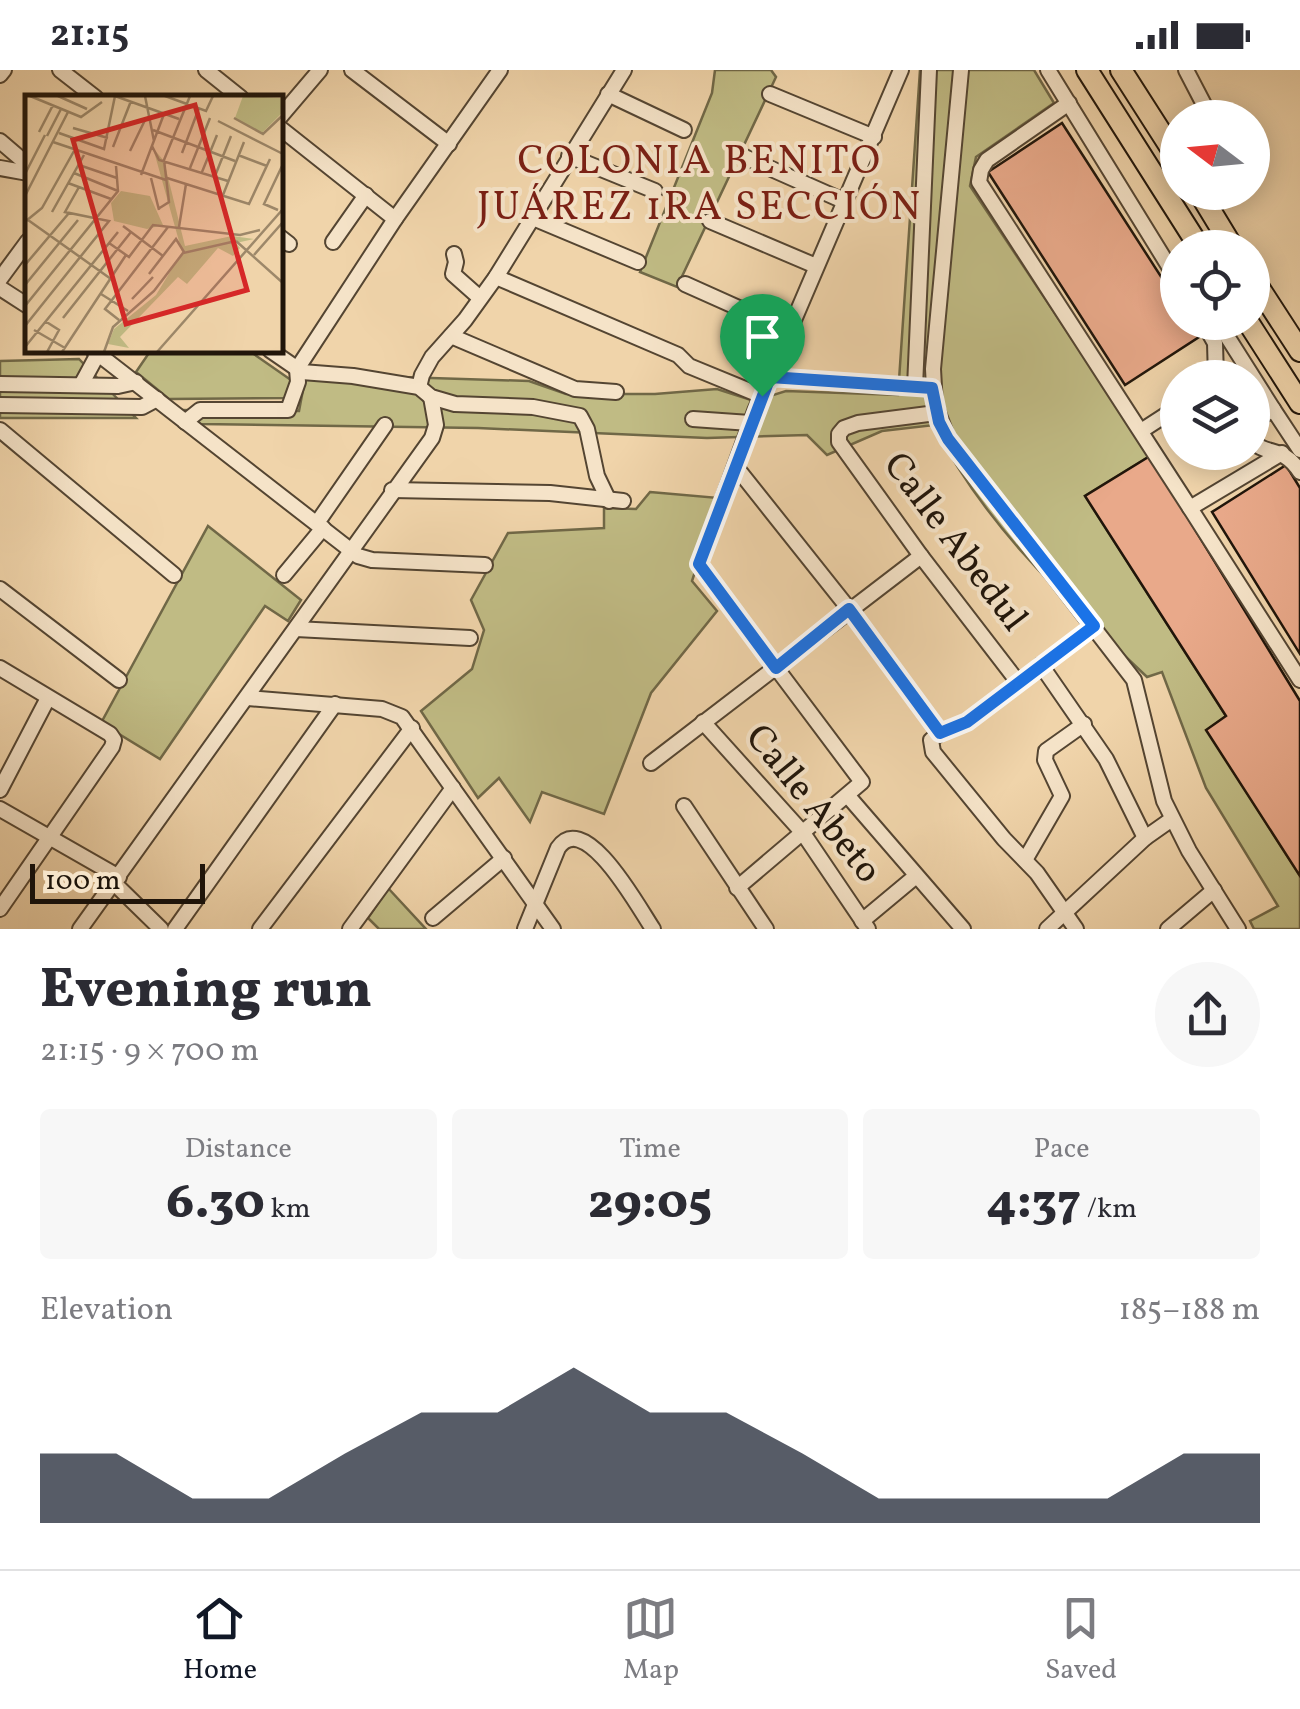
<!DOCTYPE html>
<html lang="en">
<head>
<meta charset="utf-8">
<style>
  :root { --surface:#fff; --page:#f7f7f7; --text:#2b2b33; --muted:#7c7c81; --line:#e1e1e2; --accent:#111827 }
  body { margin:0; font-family:Vollkorn,serif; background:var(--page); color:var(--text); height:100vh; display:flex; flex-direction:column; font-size:38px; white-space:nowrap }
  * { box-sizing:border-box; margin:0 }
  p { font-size:32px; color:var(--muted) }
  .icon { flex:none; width:55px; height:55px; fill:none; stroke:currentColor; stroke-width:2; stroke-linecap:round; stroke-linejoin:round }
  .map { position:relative; height:859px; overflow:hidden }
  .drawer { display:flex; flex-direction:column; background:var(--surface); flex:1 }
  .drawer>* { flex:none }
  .needle { width:65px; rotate:286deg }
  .buttons { position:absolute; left:1160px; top:30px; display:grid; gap:20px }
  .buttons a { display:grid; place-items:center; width:110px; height:110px; border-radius:50%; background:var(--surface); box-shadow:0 5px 25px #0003; font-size:50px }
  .scale { position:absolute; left:30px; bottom:25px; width:175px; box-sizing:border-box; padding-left:10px; border:5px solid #20150a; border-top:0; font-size:28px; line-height:35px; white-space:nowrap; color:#20150a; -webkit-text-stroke:8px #f5e3c8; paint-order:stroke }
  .pin { position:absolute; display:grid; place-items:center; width:85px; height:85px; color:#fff; margin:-102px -42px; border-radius:50% 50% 50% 0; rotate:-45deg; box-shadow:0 0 10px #0007 }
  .pin .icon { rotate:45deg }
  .round { display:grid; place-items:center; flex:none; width:105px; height:105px; border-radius:52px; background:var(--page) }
  .overview { display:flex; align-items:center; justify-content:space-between; height:170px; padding:0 40px }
  h1 { font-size:55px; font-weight:800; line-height:75px }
  .figures { display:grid; grid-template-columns:repeat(3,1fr); gap:15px; height:170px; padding:10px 40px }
  .figures div { display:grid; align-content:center; border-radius:10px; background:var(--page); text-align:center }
  .figures b { font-size:50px; font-weight:800 }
  .figures small { font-size:28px; font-weight:400 }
  .figures p { font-size:28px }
  .chart { height:280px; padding:20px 40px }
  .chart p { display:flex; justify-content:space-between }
  .chart svg { width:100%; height:180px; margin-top:10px; fill:var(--accent); opacity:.7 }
  .status { display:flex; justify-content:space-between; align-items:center; height:70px; padding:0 50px; background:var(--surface); direction:ltr }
  .status svg { height:28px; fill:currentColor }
  .tabs { display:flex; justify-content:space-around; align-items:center; height:140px; border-top:2px solid var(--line); background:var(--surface); font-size:28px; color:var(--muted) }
  .tabs a { display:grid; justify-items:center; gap:5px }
  .tabs .active { color:var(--accent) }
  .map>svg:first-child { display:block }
  .green { fill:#c0bb84; stroke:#706847; stroke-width:2.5 }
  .building { fill:#e9a98a; stroke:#20150a; stroke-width:2.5 }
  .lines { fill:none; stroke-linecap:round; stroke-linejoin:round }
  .minor-casing { stroke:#544532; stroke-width:18 }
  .highway-casing { stroke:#20150a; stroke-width:24 }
  .minor { stroke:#f5e3c8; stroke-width:14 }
  .highway { stroke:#f0d4aa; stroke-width:20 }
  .route-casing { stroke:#fff; stroke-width:20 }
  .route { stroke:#1a73e8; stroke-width:12 }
  .labels { text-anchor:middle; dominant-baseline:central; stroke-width:8; stroke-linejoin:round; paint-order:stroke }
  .street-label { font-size:38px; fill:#20150a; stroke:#f5e3c8 }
  .neighbourhood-label { font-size:40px; letter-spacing:2.5px; fill:#7a1f14; stroke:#f5e3c8 }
  .inset-road { fill:none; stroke:#9d886a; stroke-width:2.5 }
  .view { fill:#d62828; fill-opacity:0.15; stroke:#d62828; stroke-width:5 }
  .inset-edge { fill:none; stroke:#20150a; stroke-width:5 }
</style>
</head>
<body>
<div class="status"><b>21:15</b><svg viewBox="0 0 49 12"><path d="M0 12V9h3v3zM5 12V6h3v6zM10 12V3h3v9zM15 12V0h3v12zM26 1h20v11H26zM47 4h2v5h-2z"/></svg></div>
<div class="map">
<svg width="1300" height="859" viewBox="0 0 1300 859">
  <rect width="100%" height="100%" fill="#f0d4aa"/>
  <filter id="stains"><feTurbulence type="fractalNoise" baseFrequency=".002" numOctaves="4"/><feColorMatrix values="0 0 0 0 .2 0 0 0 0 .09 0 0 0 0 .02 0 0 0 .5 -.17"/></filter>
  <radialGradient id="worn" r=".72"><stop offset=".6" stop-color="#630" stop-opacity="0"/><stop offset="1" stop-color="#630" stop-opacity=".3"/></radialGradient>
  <g class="green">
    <polygon points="715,0 771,0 776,7 677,217 640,202 712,23"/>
    <path d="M920 0H1034L1054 33 976 87 970 116 1150 386 1085 426 1226 646 1207 660 1300 806V859H1254L1250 851 1278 836 1206 718 1162 602 1147 607C1068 532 983 454 934 355L882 361 827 385 807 365 707 368 478 358 200 354 182 340 299 341 306 304 529 311 566 324H655L717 319 754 331 786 321 898 325Z"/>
    <polygon points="151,280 248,280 291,310 288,328 169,329 136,302"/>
    <polygon points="79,289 136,348 0,348 0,291"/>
    <polygon points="650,422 719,428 692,511 717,541 651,623 604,744 542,722 530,752 499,708 478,728 421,641 472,599 484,560 471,530 508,463 604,458 604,438 636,439"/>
    <polygon points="208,456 301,530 288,551 265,536 160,689 101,653"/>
    <polygon points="388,818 426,859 379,859 368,848"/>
  </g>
  <g class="building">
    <polygon points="1062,53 1178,233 1178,252 1190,252 1199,267 1125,315 988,102"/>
    <polygon points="1150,386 1300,631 1300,806 1206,660 1226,646 1085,426"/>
    <polygon points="1286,395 1300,418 1300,584 1212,442"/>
  </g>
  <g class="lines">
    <defs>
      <g id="minor">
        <polyline points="60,0 96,28"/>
        <polyline points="206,0 241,28"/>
        <polyline points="352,0 449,74"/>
        <polyline points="961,0 933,299 935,335 948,369 1134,610 1164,731 1189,781 1238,859"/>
        <polyline points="1048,0 1178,211"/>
        <polyline points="1186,0 1211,48"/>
        <polyline points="0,5 4,0"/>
        <polyline points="608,24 684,60"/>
        <polyline points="770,24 874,67"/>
        <polyline points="1069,33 987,90 981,100 979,112 1190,438"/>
        <polyline points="280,47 320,0"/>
        <polyline points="280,58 395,149"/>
        <polyline points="0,71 28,95"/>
        <polyline points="740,85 846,132"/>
        <polyline points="569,86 655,121"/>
        <polyline points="0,98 28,103"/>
        <polyline points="533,148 638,192"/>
        <polyline points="710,151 816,196"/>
        <polyline points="280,167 289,174"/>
        <polyline points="333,172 366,125"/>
        <polyline points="454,184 456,192 453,204 480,228"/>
        <polyline points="496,207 678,285 689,296 762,326"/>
        <polyline points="0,209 28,171"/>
        <polyline points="685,214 790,261"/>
        <polyline points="0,218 28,236"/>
        <polyline points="1203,252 1215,273 1216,308"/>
        <polyline points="1218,252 1273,339"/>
        <polyline points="451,266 575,319 616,322"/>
        <polyline points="93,280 358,486 372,490 485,495"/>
        <polyline points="270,280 302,302 353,306 419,317 431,327 455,334 533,337 580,346 587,359 597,406 609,431"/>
        <polyline points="297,299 395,149 500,0"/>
        <polyline points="770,307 922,317"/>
        <polyline points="0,314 118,316 136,312"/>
        <polyline points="81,315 100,280"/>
        <polyline points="419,317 422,305 432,287 465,250 496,207 624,0"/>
        <polyline points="915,317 929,0"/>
        <polyline points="0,335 142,337 157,329"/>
        <polyline points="936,343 858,353 844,358 839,364 839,372 921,486 1018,612"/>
        <polyline points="693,349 750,353"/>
        <polyline points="185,352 200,340 288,340 298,312 297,299"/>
        <polyline points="1252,353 1273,339 1300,380"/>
        <polyline points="0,360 174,505"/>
        <polyline points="1141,361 1178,337"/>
        <path d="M1252 370C1265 387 1282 374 1300 402"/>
        <polyline points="1282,383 1190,438 1300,610"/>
        <polyline points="736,397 849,539 940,663 931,670 933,682 1004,769 1037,803 1076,859"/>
        <polyline points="392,420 550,423 623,431"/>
        <polyline points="317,453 385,355"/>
        <polyline points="284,505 323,458"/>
        <polyline points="0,519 119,610"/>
        <polyline points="296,559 470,568"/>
        <polyline points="1041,595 1106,689 1145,768"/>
        <polyline points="0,598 110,664 114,670 112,677 0,839"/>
        <polyline points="248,628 382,639 402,647 553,859"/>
        <polyline points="703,652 803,763 868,859"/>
        <polyline points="940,663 967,652 1094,556"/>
        <polyline points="651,693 921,486"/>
        <polyline points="0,720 48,628"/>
        <polyline points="848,726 963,859"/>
        <polyline points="684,736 766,859"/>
        <polyline points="0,739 119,807"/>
        <polyline points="1025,790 1062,726 1045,690 1046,681 1084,654"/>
        <polyline points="115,814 161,859"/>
        <polyline points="737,818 862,712 699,495 755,341 901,0"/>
        <polyline points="433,848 504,788"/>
        <polyline points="862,851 916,806"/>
        <polyline points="80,859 432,368 436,355 431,327"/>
        <polyline points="175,859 335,634"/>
        <polyline points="260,859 412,658"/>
        <polyline points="350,859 453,718"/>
        <path d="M525 859 558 778C585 738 640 840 653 859"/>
        <polyline points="1047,859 1145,768 1172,749"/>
        <polyline points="1168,859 1214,820"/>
      </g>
      <g id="highway">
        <polyline points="1087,0 1200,178"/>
        <polyline points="1121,0 1178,89"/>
        <polyline points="1199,122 1233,178"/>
        <polyline points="1252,207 1300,281"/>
        <polyline points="1248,252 1300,333"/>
      </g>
    </defs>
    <use href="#minor" class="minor-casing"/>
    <use href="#highway" class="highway-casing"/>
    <use href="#minor" class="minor"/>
    <use href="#highway" class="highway"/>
  </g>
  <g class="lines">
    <defs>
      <polygon id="route" points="770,307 932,318 939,352 948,369 1094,556 967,652 940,663 849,539 776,598 699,494"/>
    </defs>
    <use href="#route" class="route-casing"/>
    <use href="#route" class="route"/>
  </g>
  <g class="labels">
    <g class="street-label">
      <text transform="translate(954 473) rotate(53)">Calle Abedul</text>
      <text transform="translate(812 735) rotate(51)">Calle Abeto</text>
    </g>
    <g class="neighbourhood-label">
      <text x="700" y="93">COLONIA BENITO<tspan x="700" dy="46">JUÁREZ 1RA SECCIÓN</tspan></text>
    </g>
  </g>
  <g transform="translate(25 25)">
    <rect width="258" height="258" fill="#f0d4aa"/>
    <path d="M218 1 257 3V18L237 38 210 23ZM128 53 139 66 160 151 207 141 229 144 211 148 215 153 208 161 193 153 162 189 153 182 95 242 104 253 83 249 89 234 131 200 157 157ZM96 96 125 101 138 130 122 134 89 126 86 108Z" fill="#c0bb84"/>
    <path class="inset-road" d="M5 1 56 22 77 7M33 1 62 14M90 1 154 24M120 1 129 46M140 1 181 16 188 1M209 23 238 39 258 20M193 26 258 59M48 33 83 43M128 35 210 66M14 37 28 10M34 38 79 54 90 1M22 41 36 14M28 47 141 85M127 51 134 65 203 86M88 52 106 6M105 56 121 23M157 58 174 13M213 60 242 71M54 70 92 83M165 73 185 23M177 77 192 40M49 78 93 96M0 79 20 40M116 80 139 19M190 81 206 41M126 83 134 115M142 83 224 109 245 64M43 88 86 104M198 100 219 47M0 101 43 17M133 114 144 107 139 65 165 1M253 115 239 109 258 69M27 117 59 60M3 125 86 184M1 126 17 113 49 56M98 131 138 161M154 132 161 89M211 146 258 188M84 148 104 162 128 130 215 140 235 135M229 160 258 127M0 170 44 118M124 179 151 144 159 157M0 190 53 125M76 199 103 216M107 204 128 182M0 211 93 96 91 71M38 223 106 137M94 225 80 214 143 132M20 226 34 235 22 257M0 231 84 126 40 117 54 92M9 235 40 253M0 252 93 137M37 257 101 160M79 257 88 232 129 196 158 158 211 146M132 257 258 114"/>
    <path class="view" d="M170 10 222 195 101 229 48 45Z"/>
    <rect width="258" height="258" class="inset-edge"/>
  </g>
  <rect width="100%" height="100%" filter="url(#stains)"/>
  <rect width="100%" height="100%" fill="url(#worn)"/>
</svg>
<div class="buttons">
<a><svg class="needle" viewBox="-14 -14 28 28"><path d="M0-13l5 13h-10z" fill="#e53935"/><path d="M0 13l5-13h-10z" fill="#7c7c81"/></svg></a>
<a><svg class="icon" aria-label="locate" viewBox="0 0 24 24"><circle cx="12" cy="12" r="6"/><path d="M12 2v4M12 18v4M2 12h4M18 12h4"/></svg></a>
<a><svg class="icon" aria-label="layers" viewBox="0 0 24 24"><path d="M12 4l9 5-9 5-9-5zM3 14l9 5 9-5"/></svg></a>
</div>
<div class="scale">100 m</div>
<div class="pin" style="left:762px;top:326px;background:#1e9e55"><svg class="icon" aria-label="arrive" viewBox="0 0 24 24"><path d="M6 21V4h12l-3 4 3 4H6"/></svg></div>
</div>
<section class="drawer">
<div class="overview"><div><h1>Evening run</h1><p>21:15 · 9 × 700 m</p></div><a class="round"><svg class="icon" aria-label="share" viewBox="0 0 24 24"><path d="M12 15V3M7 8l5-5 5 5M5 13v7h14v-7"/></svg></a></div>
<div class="figures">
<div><p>Distance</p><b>6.30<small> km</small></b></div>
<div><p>Time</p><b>29:05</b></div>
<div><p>Pace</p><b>4:37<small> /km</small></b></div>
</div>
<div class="chart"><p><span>Elevation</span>185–188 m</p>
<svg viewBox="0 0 160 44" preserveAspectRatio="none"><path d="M0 44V27L10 27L20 38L30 38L40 27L50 17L60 17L70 6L80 17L90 17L100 27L110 38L120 38L130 38L140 38L150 27L160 27V44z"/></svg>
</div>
</section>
<nav class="tabs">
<a class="active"><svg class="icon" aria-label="home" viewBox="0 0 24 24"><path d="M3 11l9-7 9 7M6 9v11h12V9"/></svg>Home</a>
<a><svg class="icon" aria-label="map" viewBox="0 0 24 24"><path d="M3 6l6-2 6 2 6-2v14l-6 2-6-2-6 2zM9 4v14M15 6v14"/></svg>Map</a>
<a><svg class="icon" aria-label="saved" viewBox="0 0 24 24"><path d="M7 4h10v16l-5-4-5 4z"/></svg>Saved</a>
</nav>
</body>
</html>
